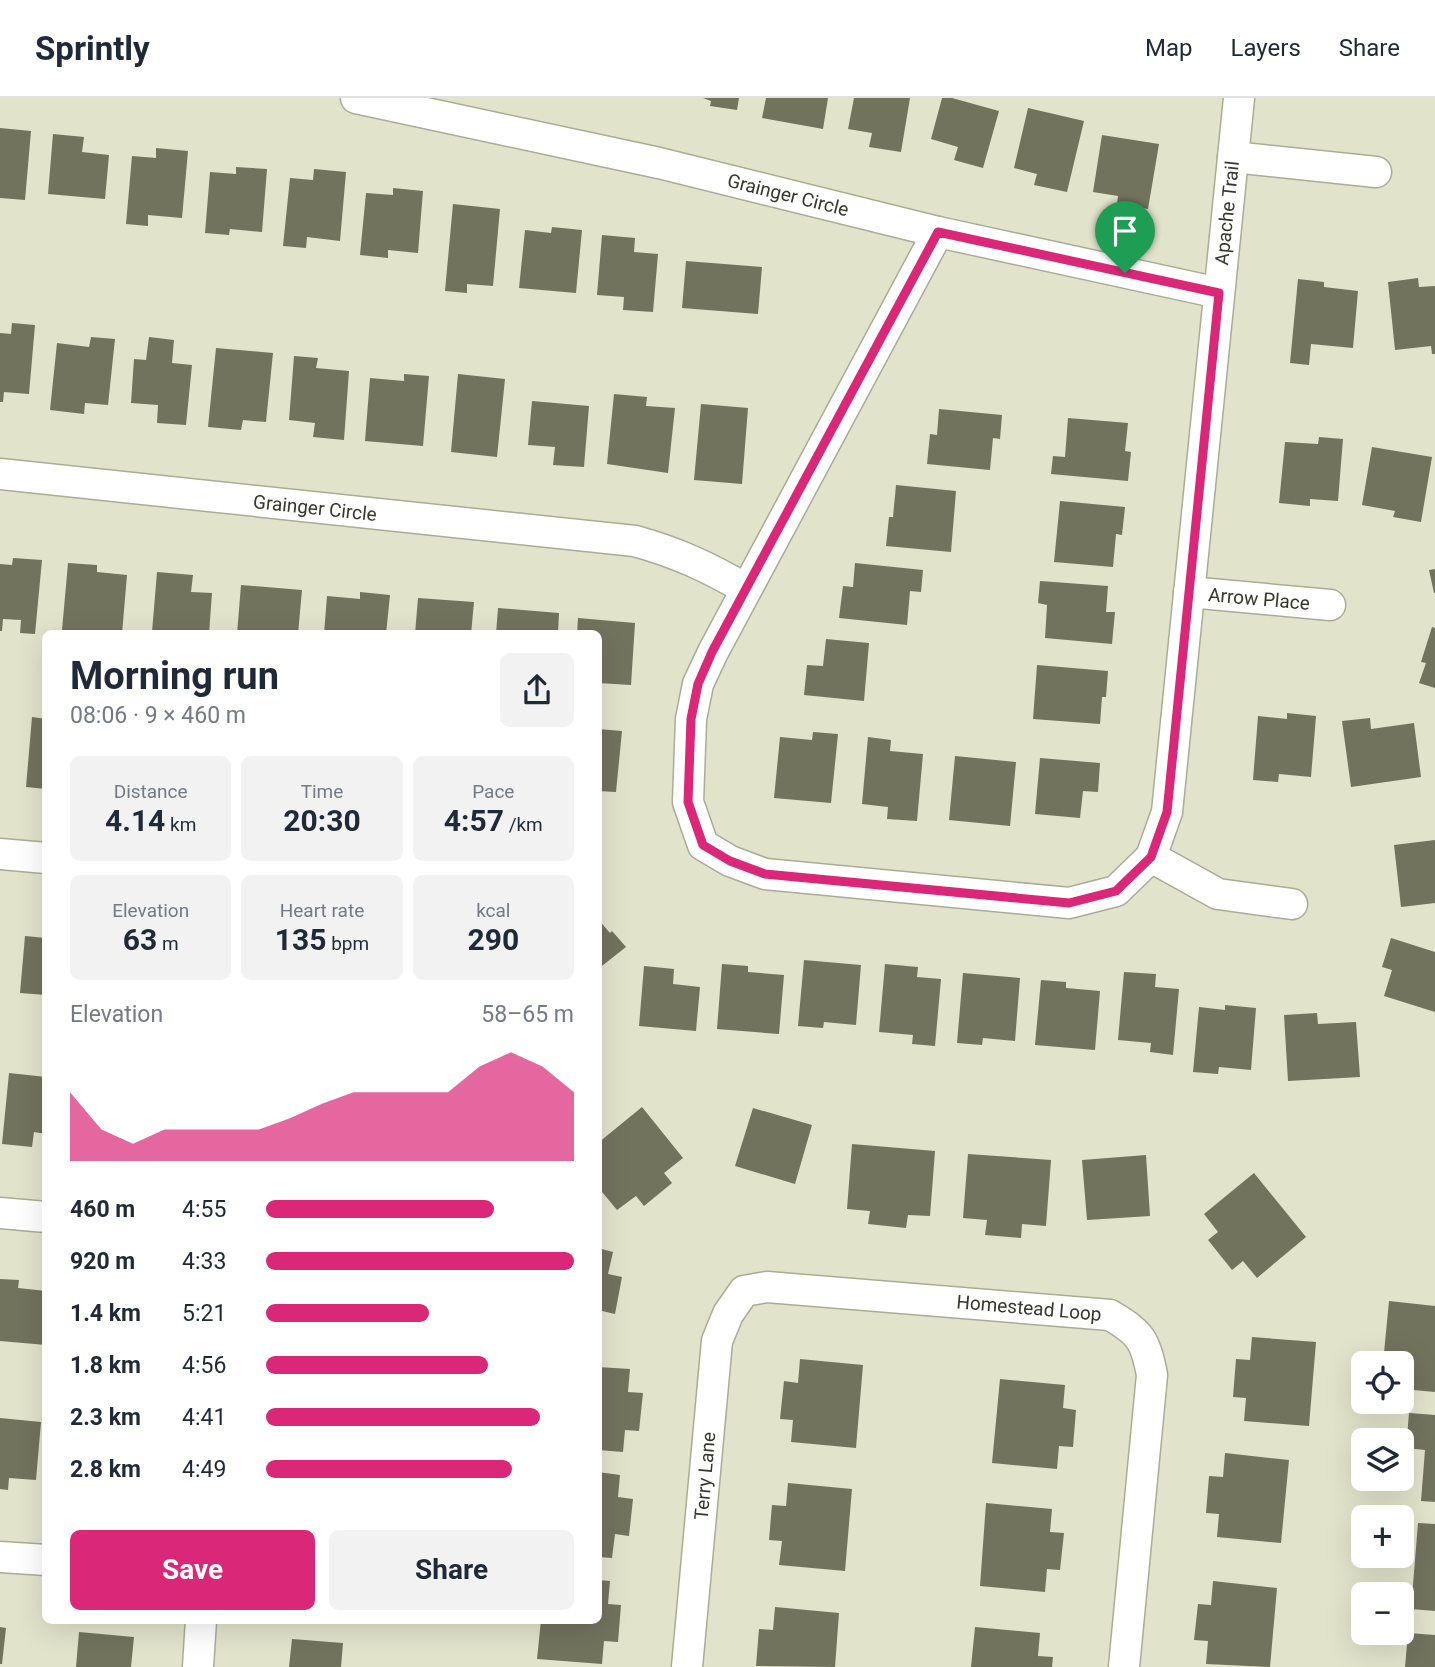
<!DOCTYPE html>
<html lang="en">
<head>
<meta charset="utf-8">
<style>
  :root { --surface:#fff; --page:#f2f2f3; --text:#1f2937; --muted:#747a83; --line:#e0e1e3; --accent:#db2777 }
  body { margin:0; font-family:Roboto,sans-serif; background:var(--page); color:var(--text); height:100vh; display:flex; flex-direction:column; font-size:26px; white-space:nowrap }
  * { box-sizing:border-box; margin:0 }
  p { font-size:23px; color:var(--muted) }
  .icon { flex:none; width:38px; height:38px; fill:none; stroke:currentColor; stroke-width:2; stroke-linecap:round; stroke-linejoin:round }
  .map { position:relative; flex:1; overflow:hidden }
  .panel { position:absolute; left:42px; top:532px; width:560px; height:994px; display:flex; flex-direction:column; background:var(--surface); border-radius:10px; box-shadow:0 7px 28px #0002 }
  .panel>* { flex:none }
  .buttons { position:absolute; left:1351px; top:1253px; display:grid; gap:14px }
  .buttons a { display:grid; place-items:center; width:63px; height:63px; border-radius:10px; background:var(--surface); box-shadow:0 7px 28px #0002; font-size:35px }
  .pin { position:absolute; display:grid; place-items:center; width:60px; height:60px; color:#fff; margin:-72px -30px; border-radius:50% 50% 50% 0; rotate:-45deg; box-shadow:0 0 7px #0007 }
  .pin .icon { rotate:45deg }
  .round { display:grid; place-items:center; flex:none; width:74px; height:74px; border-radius:10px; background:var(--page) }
  .overview { display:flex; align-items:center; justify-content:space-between; height:119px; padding:0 28px }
  h1 { font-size:38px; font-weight:700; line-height:52px }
  .metrics { display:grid; grid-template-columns:repeat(3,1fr); gap:10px; height:119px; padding:7px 28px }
  .metrics div { display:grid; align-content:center; border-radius:10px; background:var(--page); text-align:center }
  .metrics b { font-size:30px; font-weight:700 }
  .metrics small { font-size:19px; font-weight:400 }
  .metrics p { font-size:19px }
  .chart { height:196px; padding:14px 28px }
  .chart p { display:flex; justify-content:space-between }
  .chart svg { width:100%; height:126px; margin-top:7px; fill:var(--accent); opacity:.7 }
  .cta { display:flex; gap:14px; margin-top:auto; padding:14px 28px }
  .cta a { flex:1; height:80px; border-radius:10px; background:var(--accent); color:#fff; font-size:28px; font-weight:700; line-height:80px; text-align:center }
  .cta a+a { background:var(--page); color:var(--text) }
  ul { padding:0 28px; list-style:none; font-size:23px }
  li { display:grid; grid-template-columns:112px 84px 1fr; align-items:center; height:52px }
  li i { height:18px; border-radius:9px; background:var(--accent) }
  header { display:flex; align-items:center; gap:42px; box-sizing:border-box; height:98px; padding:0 35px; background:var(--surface); border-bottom:2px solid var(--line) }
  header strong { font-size:33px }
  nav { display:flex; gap:38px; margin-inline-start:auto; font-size:24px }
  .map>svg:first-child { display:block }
  .building { fill:#72735d }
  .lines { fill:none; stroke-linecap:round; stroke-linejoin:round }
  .minor-casing { stroke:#abac95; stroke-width:33 }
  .minor { stroke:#fff; stroke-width:30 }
  .route-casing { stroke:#fff; stroke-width:14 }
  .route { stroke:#db2777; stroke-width:9 }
  .labels { text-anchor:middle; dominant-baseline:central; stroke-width:7; stroke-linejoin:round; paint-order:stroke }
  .street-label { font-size:19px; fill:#36362d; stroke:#fff }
</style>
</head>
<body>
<header>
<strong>Sprintly</strong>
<nav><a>Map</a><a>Layers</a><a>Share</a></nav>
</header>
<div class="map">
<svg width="1435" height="1569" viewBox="0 0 1435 1569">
  <rect width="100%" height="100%" fill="#e2e3cb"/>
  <g class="building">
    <polygon points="703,0 739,0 737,12 710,8 711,3"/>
    <polygon points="766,0 828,0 823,31 762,20"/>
    <polygon points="854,0 910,0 901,54 869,49 872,35 848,31"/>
    <polygon points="942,0 952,0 999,13 983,70 954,62 958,49 931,41"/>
    <polygon points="1028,10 1084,23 1067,94 1034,87 1037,76 1014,70"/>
    <polygon points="0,30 31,33 25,102 0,100"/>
    <polygon points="53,36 84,39 82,54 109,57 105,101 48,96"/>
    <polygon points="1102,37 1159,46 1148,111 1117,106 1118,98 1093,94"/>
    <polygon points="156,50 188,53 182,120 148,117 148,128 126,126 132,58 156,60"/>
    <polygon points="236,69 267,71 262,134 230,131 229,137 205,135 210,74 236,76"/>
    <polygon points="314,71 346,74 340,143 307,139 306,150 283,148 290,80 313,82"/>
    <polygon points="393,90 423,93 418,155 388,152 388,160 360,157 366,95 393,97"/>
    <polygon points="453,106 500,111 493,188 467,186 467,195 445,193"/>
    <polygon points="552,129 582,132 576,195 519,190 525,132 551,135"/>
    <polygon points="602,137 635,140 634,154 658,156 653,214 623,212 624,199 597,197"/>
    <polygon points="686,163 762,169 758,216 682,210"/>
    <polygon points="1418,180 1419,189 1435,188 1435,256 1432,256 1431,248 1395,252 1388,184"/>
    <polygon points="1298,181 1324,184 1324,189 1358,193 1353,250 1311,246 1309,267 1290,265"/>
    <polygon points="12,225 35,227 29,296 4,294 3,304 0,304 0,235 11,236"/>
    <polygon points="91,239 115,241 108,307 85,305 84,316 50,312 57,245 89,249"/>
    <polygon points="149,239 174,242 172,265 192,267 186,327 157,325 158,307 131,305 134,261 146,262"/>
    <polygon points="216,250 273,255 266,324 243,322 241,332 208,329"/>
    <polygon points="294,258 318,260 316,270 349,273 344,342 313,339 315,325 289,322"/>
    <polygon points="404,276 429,278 423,348 365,343 370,280 404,283"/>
    <polygon points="458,276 505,281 497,359 451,354"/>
    <polygon points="614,296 647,299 646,308 675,310 668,375 607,366"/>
    <polygon points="532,303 589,308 584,369 553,367 555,349 528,347"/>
    <polygon points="701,306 748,310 742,386 694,382"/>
    <polygon points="939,311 1002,317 1000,341 993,340 990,372 927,366 930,336 937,337"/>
    <polygon points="1068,320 1128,325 1125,353 1131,354 1128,383 1051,376 1053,358 1065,359"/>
    <polygon points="1319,339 1343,341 1338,403 1310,401 1310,408 1279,405 1285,344 1318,346"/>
    <polygon points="1372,349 1432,359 1421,424 1393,419 1395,413 1362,407"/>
    <polygon points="896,387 956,393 951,454 886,448 889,419 893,419"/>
    <polygon points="1060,403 1125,409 1122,437 1116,436 1113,469 1054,464"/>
    <polygon points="13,460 42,462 35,536 20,535 21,522 3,521 2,533 0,533 0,466 12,467"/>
    <polygon points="68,465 97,467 97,474 127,477 122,536 62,532"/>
    <polygon points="855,465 923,472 921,494 910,493 907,527 839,520 843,488 853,489"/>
    <polygon points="1435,471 1435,495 1434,495 1429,472"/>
    <polygon points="157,474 193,477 191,494 212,495 209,536 152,534"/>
    <polygon points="1040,483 1108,488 1106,514 1115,514 1112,546 1045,540 1047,507 1038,505"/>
    <polygon points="241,487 302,492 298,536 237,536"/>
    <polygon points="360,494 390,497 386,536 324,536 327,498 360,501"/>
    <polygon points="418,500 474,504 471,536 415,536"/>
    <polygon points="498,510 559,515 558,536 496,536"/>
    <polygon points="578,520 635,525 631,587 598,585 598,536 577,536"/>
    <polygon points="1432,529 1435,530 1435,590 1419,585 1426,565 1421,564"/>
    <polygon points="826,541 869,545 864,603 804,597 807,567 823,568"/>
    <polygon points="1037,567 1108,573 1106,599 1102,599 1100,626 1033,621"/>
    <polygon points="1287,615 1316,618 1311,679 1279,676 1278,684 1253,682 1258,618 1287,621"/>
    <polygon points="32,619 46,621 46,691 26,689"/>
    <polygon points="1370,620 1371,631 1414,625 1421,679 1351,689 1342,623"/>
    <polygon points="598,631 622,633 616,694 598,693"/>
    <polygon points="813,634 838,636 831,705 774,700 780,639 812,642"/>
    <polygon points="868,639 891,642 890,653 923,656 917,723 887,721 888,709 862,706"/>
    <polygon points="955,658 1016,664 1010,728 949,722"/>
    <polygon points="1040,660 1100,665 1098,694 1083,693 1080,720 1035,716"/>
    <polygon points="1435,742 1435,805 1401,809 1394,747"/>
    <polygon points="598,821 610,835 612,833 626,849 598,871"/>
    <polygon points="25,838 46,840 46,897 20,895"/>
    <polygon points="1391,840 1435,854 1435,914 1384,898 1392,872 1382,869"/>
    <polygon points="804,862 861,867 856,927 824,924 823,930 798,928"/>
    <polygon points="722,866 748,868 748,874 784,877 779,936 717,931"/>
    <polygon points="885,866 918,869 917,879 941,881 935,948 912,946 913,937 879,934"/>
    <polygon points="644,868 674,871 673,886 700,889 696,933 639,928"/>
    <polygon points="1124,874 1156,876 1155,889 1179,891 1173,957 1150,954 1151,945 1118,942"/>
    <polygon points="963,875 1020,880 1015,943 983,940 982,947 957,945"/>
    <polygon points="1041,882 1066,884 1066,890 1100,893 1095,952 1035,947"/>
    <polygon points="1225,907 1256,910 1251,972 1219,969 1218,976 1193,974 1199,909 1225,912"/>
    <polygon points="1317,915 1318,926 1356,924 1360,979 1288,983 1284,917"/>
    <polygon points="9,975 46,979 46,1036 34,1034 32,1049 2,1046"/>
    <polygon points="642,1009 683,1060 664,1075 672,1085 644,1108 636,1098 617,1112 598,1089 598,1045"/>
    <polygon points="753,1010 812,1027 795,1086 735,1068"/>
    <polygon points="852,1046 935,1053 930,1118 908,1117 906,1130 868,1126 870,1113 847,1111"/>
    <polygon points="968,1056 1051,1062 1046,1128 1022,1126 1021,1140 985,1137 987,1122 963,1120"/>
    <polygon points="1146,1057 1150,1118 1087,1122 1082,1062"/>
    <polygon points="1254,1075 1306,1139 1257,1180 1243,1163 1232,1172 1208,1142 1218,1134 1204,1116"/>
    <polygon points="598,1150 613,1154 608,1176 622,1179 615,1216 598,1212"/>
    <polygon points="0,1181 19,1182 18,1190 46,1193 46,1247 0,1243"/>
    <polygon points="1389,1203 1435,1208 1435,1294 1402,1291 1402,1265 1383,1265"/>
    <polygon points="1252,1239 1316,1244 1309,1328 1244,1323 1246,1300 1233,1299 1236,1261 1250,1262"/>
    <polygon points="800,1261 863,1267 856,1350 791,1344 793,1322 780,1321 784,1283 798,1285"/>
    <polygon points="598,1269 630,1271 628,1294 643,1295 639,1333 625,1332 623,1354 598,1352"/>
    <polygon points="1000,1281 1065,1287 1063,1310 1076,1312 1073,1349 1059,1348 1057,1371 992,1365"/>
    <polygon points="1409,1315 1435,1317 1435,1404 1421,1403 1425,1352 1406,1350"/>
    <polygon points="0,1320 41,1324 36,1382 9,1380 8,1392 0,1391"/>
    <polygon points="1225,1355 1289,1362 1281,1445 1217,1439 1219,1416 1206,1415 1209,1378 1223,1379"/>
    <polygon points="598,1374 620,1377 618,1399 633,1401 629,1438 615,1436 612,1460 598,1459"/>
    <polygon points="788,1385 852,1391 845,1473 779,1467 782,1443 769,1442 772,1407 786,1408"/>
    <polygon points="986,1405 1052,1411 1050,1434 1064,1435 1060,1472 1047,1471 1045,1494 980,1488"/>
    <polygon points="1418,1425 1435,1426 1435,1513 1411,1511"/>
    <polygon points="598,1482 610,1483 608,1506 621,1507 618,1544 604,1543 602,1566 537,1561 541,1522 598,1522"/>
    <polygon points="1213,1483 1277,1490 1270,1569 1206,1566 1208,1543 1194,1542 1198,1506 1211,1507"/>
    <polygon points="775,1509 839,1515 835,1569 756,1568 759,1531 773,1532"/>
    <polygon points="0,1529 6,1530 2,1566 0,1566"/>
    <polygon points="975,1529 1040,1535 1038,1558 1053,1559 1052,1569 971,1569"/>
    <polygon points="79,1534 134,1539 131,1569 76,1569"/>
    <polygon points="1408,1535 1435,1537 1435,1569 1405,1569"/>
    <polygon points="292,1541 343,1545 341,1569 289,1569"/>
  </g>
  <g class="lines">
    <defs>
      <g id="minor">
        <polyline points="356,0 659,65 938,134 1219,195"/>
        <polyline points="1233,59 1376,74"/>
        <polyline points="938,134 713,554 698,586 691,621 688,704 703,747 730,763 765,776 1069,805 1116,793 1151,759 1167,714 1239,0"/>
        <path d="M0 376 635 443C678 455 708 469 746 491"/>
        <polyline points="1189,494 1330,507"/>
        <polyline points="0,756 46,760"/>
        <polyline points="1151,759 1218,796 1292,806"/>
        <polyline points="0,1115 46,1119"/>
        <polyline points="0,1459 46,1462"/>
        <polyline points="198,1569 201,1522"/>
        <path d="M687 1569 717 1243 728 1216 744 1193 767 1189 1110 1217C1140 1234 1146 1243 1152 1277L1124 1569"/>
      </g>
    </defs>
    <use href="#minor" class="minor-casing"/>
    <use href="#minor" class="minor"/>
  </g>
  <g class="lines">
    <defs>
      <polygon id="route" points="938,134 1219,195 1167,714 1151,759 1116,793 1069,805 765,776 730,763 703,747 688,704 691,621 698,586 712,554"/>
    </defs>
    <use href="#route" class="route-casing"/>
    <use href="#route" class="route"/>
  </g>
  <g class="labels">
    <g class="street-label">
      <text transform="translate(788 97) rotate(14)">Grainger Circle</text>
      <text transform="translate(1227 115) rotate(-84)">Apache Trail</text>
      <text transform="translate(315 410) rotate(6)">Grainger Circle</text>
      <text transform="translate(1259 501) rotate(5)">Arrow Place</text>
      <text transform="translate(1029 1210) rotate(5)">Homestead Loop</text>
      <text transform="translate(705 1378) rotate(-85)">Terry Lane</text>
    </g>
  </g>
</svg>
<div class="buttons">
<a><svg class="icon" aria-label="locate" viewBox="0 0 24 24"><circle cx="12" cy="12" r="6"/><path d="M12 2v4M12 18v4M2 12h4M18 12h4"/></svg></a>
<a><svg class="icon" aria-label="layers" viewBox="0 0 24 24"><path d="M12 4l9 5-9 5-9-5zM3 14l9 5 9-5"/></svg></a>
<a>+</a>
<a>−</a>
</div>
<div class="pin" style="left:1125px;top:175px;background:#1e9e55"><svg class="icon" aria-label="arrive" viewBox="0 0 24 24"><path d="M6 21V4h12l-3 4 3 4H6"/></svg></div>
<section class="panel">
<div class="overview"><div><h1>Morning run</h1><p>08:06 · 9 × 460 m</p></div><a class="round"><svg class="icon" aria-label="share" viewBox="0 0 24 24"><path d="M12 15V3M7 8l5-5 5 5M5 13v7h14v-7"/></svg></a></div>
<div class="metrics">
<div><p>Distance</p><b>4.14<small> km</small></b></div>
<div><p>Time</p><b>20:30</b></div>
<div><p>Pace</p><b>4:57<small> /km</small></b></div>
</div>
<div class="metrics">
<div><p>Elevation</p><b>63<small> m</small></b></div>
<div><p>Heart rate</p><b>135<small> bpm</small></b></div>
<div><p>kcal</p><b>290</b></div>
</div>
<div class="chart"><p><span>Elevation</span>58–65 m</p>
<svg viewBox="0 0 160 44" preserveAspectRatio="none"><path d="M0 44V20L10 33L20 38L30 33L40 33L50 33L60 33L70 29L80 24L90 20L100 20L110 20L120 20L130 11L140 6L150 11L160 20V44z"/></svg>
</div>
<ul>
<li><b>460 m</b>4:55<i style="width:74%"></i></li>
<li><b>920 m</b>4:33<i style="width:100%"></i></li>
<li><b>1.4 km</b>5:21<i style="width:53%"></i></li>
<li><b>1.8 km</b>4:56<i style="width:72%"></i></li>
<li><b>2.3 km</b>4:41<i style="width:89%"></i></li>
<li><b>2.8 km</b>4:49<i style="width:80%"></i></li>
</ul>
<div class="cta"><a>Save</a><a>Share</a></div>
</section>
</div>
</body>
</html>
